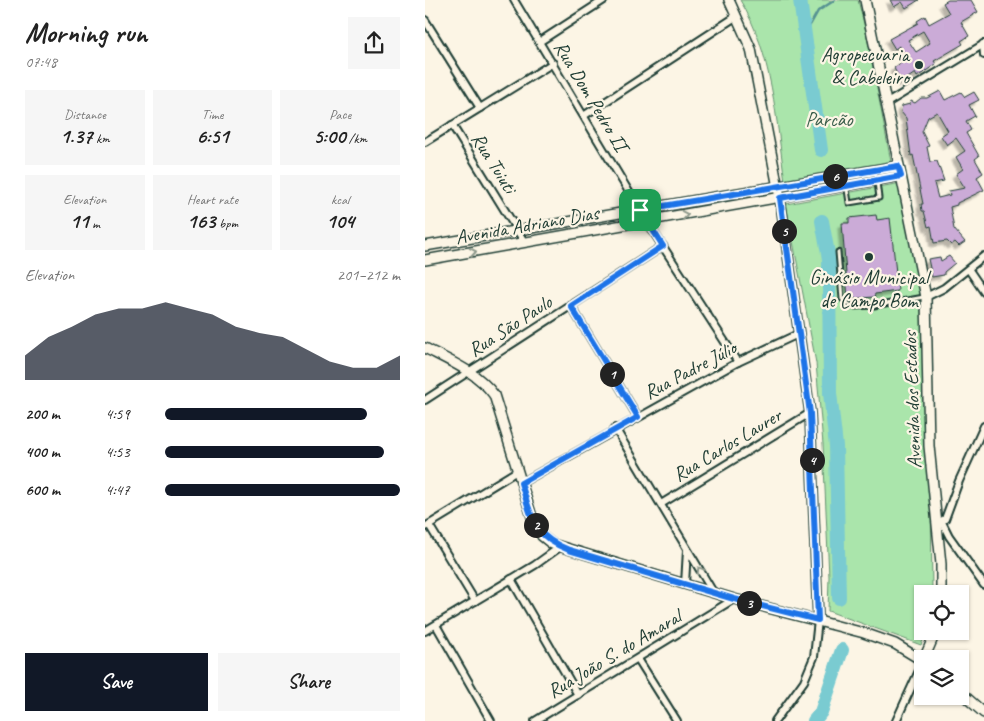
<!DOCTYPE html>
<html lang="en">
<head>
<meta charset="utf-8">
<style>
  :root { --surface:#fff; --page:#f6f6f6; --text:#222; --muted:#767676; --accent:#111827 }
  body { margin:0; font-family:Caveat,sans-serif; background:var(--page); color:var(--text); height:100vh; display:flex; flex-direction:column; font-size:19px; white-space:nowrap }
  * { box-sizing:border-box; margin:0 }
  p { font-size:16px; color:var(--muted) }
  .icon { flex:none; width:28px; height:28px; fill:none; stroke:currentColor; stroke-width:2; stroke-linecap:round; stroke-linejoin:round }
  .map { position:relative; flex:1; overflow:hidden }
  .sheet { display:flex; flex-direction:column; background:var(--surface); width:425px }
  .sheet>* { flex:none }
  .controls { position:absolute; left:489px; top:585px; display:grid; gap:10px }
  .controls a { display:grid; place-items:center; width:55px; height:55px; border-radius:0px; background:var(--surface); box-shadow:0 1px 4px #0004; font-size:25px }
  .pin { position:absolute; display:grid; place-items:center; width:42px; height:42px; color:#fff; margin:-21px; border-radius:10px; box-shadow:0 2px 8px #0006 }
  .km { position:absolute; width:25px; height:25px; margin:-12px; border-radius:50%; background:#222; color:#fff; font-size:14px; line-height:25px; text-align:center }
  .round { display:grid; place-items:center; flex:none; width:52px; height:52px; border-radius:0px; background:var(--page) }
  .headline { display:flex; align-items:center; justify-content:space-between; height:85px; padding:0 25px }
  h1 { font-size:28px; font-weight:700; line-height:38px }
  .stats { display:grid; grid-template-columns:repeat(3,1fr); gap:8px; height:85px; padding:5px 25px }
  .stats div { display:grid; align-content:center; border-radius:0px; background:var(--page); text-align:center }
  .stats b { font-size:21px; font-weight:700 }
  .stats small { font-size:14px; font-weight:400 }
  .stats p { font-size:14px }
  .chart { height:140px; padding:10px 25px }
  .chart p { display:flex; justify-content:space-between }
  .chart svg { width:100%; height:90px; margin-top:5px; fill:var(--accent); opacity:.7 }
  .action { display:flex; gap:10px; margin-top:auto; padding:10px 25px }
  .action a { flex:1; height:58px; border-radius:0px; background:var(--accent); color:#fff; font-size:20px; font-weight:700; line-height:58px; text-align:center }
  .action a+a { background:var(--page); color:var(--text) }
  ul { padding:0 25px; list-style:none; font-size:16px }
  li { display:grid; grid-template-columns:80px 60px 1fr; align-items:center; height:38px }
  li i { height:12px; border-radius:6px; background:var(--accent) }
  main { display:flex; flex:1; min-height:0 }
  .map>svg:first-child { display:block }
  .park { fill:#aae5ab; stroke:#649170 }
  .lines { fill:none; stroke-linecap:round; stroke-linejoin:round }
  .stream { stroke:#569292; stroke-width:2.5 }
  .river { stroke:#7acbd1; stroke-width:14 }
  .building { fill:#cbabd7; stroke:#1f3d34; fill-rule:evenodd; filter:url(#shadow) }
  .lane-casing { stroke:#1f3d34; stroke-width:7 }
  .street-casing { stroke:#1f3d34; stroke-width:10 }
  .secondary-casing { stroke:#1f3d34; stroke-width:12 }
  .lane { stroke:#fcf5e5; stroke-width:3 }
  .street { stroke:#fcf5e5; stroke-width:6 }
  .secondary { stroke:#fcf5e5; stroke-width:9 }
  .oneway { stroke:#8e998c }
  .route-casing { stroke:#fff; stroke-width:10 }
  .route { stroke:#1a73e8; stroke-width:6 }
  .poi-dot { fill:#1f3d34; stroke:#fcf5e5; stroke-width:2 }
  .labels { text-anchor:middle; dominant-baseline:central; stroke-width:4.5; stroke-linejoin:round; paint-order:stroke }
  .poi-label { font-size:20px; fill:#1f3d34; stroke:#fcf5e5; text-anchor:end }
  .street-label { font-size:20px; fill:#1f3d34; stroke:#fcf5e5 }
  .park-label { font-size:20px; fill:#3b5f4c; stroke:#fcf5e5 }
</style>
</head>
<body>
<main>
<section class="sheet">
<div class="headline"><div><h1>Morning run</h1><p>07:48</p></div><a class="round"><svg class="icon" aria-label="share" viewBox="0 0 24 24"><path d="M12 15V3M7 8l5-5 5 5M5 13v7h14v-7"/></svg></a></div>
<div class="stats">
<div><p>Distance</p><b>1.37<small> km</small></b></div>
<div><p>Time</p><b>6:51</b></div>
<div><p>Pace</p><b>5:00<small> /km</small></b></div>
</div>
<div class="stats">
<div><p>Elevation</p><b>11<small> m</small></b></div>
<div><p>Heart rate</p><b>163<small> bpm</small></b></div>
<div><p>kcal</p><b>104</b></div>
</div>
<div class="chart"><p><span>Elevation</span>201–212 m</p>
<svg viewBox="0 0 160 44" preserveAspectRatio="none"><path d="M0 44V32L10 23L20 18L30 12L40 9L50 9L60 6L70 9L80 12L90 18L100 21L110 23L120 29L130 35L140 38L150 38L160 32V44z"/></svg>
</div>
<ul>
<li><b>200 m</b>4:59<i style="width:86%"></i></li>
<li><b>400 m</b>4:53<i style="width:93%"></i></li>
<li><b>600 m</b>4:47<i style="width:100%"></i></li>
</ul>
<div class="action"><a>Save</a><a>Share</a></div>
</section>
<div class="map">
<svg width="559" height="721" viewBox="0 0 559 721">
  <defs>
    <filter id="shadow"><feDropShadow dx="-4" dy="4" stdDeviation="1" flood-color="#0004"/></filter>
  </defs>
  <rect width="100%" height="100%" fill="#fcf5e5"/>
  <filter id="ink" filterUnits="userSpaceOnUse"><feTurbulence type="fractalNoise" baseFrequency=".02" numOctaves="2"/><feDisplacementMap in="SourceGraphic" scale="10" xChannelSelector="R" yChannelSelector="G"/><feConvolveMatrix kernelMatrix="1 2 1 2 8 2 1 2 1" color-interpolation-filters="sRGB"/></filter>
  <g filter="url(#ink)">
    <g class="park">
      <path d="M315 0H433L442 36 466 162 360 181C351 120 348 54 315 0Z"/>
      <polygon points="476,183 494,284 500,366 500,454 506,492 507,594 498,594 498,631 502,631 496,645 403,611 404,577 398,444 391,363 361,204"/>
    </g>
    <g class="lines">
      <polyline class="stream" points="379,36 393,11 410,0"/>
      <g class="river">
        <polyline points="375,0 396,150"/>
        <polyline points="397,221 404,259 405,393 411,446 414,598"/>
        <polyline points="389,721 396,712 417,650"/>
      </g>
    </g>
    <g class="building">
      <polygon points="465,0 494,0 481,8 477,2 469,7"/>
      <path d="M523 0H546L553 12 536 22 544 36 536 41 538 44 509 61 511 64 492 77 490 73 476 83 469 68 482 58 474 46 470 49 464 39 493 23 492 21 500 16 504 24 524 13 518 3ZM498 31 505 43 491 52 483 40Z"/>
      <path d="M515 91 520 100 536 92 540 97 549 92 554 100 544 105 550 116 541 121 546 130 541 133 554 156 550 159 558 173 552 177 559 190 532 203V205L525 207 529 229 540 242 534 246 530 242 526 245 522 241 509 243 506 226 503 227 499 211H497L496 204H498L488 155 486 156 481 118 476 112 477 106 485 104 486 101 490 103 496 98H502ZM512 112 523 131 516 136 522 145 531 138 540 151 531 157 538 169 531 174 540 188 524 191 525 195 513 198 509 183 519 181 512 161 505 162 502 147 504 146 497 132 503 117Z"/>
      <polygon points="451,215 452,220 465,218 473,291 450,294 449,297 423,299 417,223 424,223 424,218"/>
      <polygon points="524,256 530,263 519,272 519,275 507,277 503,259 515,257 516,261"/>
    </g>
    <g class="lines">
      <defs>
        <g id="lane">
          <polyline points="420,176 424,203 454,198 452,182"/>
          <polyline points="413,252 417,299 428,307 449,306 499,297"/>
        </g>
        <g id="street">
          <polyline points="89,0 222,222 313,362"/>
          <polyline points="0,20 55,108"/>
          <polyline points="114,42 179,0"/>
          <polyline points="558,44 559,55"/>
          <polyline points="462,103 559,44"/>
          <polyline points="160,115 312,16"/>
          <polyline points="27,125 100,243"/>
          <polyline points="0,142 128,63"/>
          <polyline points="544,270 559,292"/>
          <polyline points="501,297 519,288 559,256"/>
          <polyline points="146,306 213,417"/>
          <polyline points="0,400 238,246"/>
          <polyline points="190,428 288,592"/>
          <polyline points="96,483 313,362 373,334"/>
          <polyline points="236,504 385,413"/>
          <polyline points="517,522 524,536 559,585"/>
          <polyline points="512,523 520,519 534,481 559,426"/>
          <polyline points="4,525 50,601"/>
          <polyline points="0,527 92,471"/>
          <polyline points="86,579 153,695"/>
          <polyline points="260,584 262,550"/>
          <polyline points="11,625 66,721"/>
          <polyline points="0,631 110,565 135,547"/>
          <polyline points="213,659 252,721"/>
          <polyline points="110,721 309,599"/>
          <polyline points="350,721 379,681 389,657 393,620"/>
          <polyline points="471,721 498,662"/>
        </g>
        <g id="secondary">
          <polyline points="304,0 326,49 355,198 385,413 393,620"/>
          <polyline points="440,0 501,297 504,446 516,564 516,594"/>
          <polyline points="0,246 473,166"/>
          <polyline points="0,260 475,176"/>
          <path d="M0 348C25 361 52 372 69 395L108 520 117 536 127 544 309 599 439 633 470 644 498 661"/>
          <polyline points="499,659 511,631"/>
          <polyline points="535,692 559,713"/>
        </g>
      </defs>
      <use href="#lane" class="lane-casing"/>
      <use href="#street" class="street-casing"/>
      <use href="#secondary" class="secondary-casing"/>
      <use href="#lane" class="lane"/>
      <use href="#street" class="street"/>
      <use href="#secondary" class="secondary"/>
    </g>
    <defs><path id="oneway-chevron" d="M-2-3.5L2.5 0L-2 3.5" fill="none" stroke-width="1.6" stroke-linecap="round" stroke-linejoin="round" transform="scale(1.25)"/></defs>
    <g class="oneway">
      <use href="#oneway-chevron" transform="translate(260 215) rotate(-10)"/>
      <use href="#oneway-chevron" transform="translate(48 252) rotate(-10)"/>
      <use href="#oneway-chevron" transform="translate(275 570) rotate(-121)"/>
    </g>
  </g>
  <g class="lines" filter="url(#ink)">
    <defs>
      <path id="route" d="M473 166 476 176 355 198 385 413 393 620 309 599 144 550C107 536 107 517 96 483L213 417 146 306 238 246 215 210Z"/>
    </defs>
    <use href="#route" class="route-casing"/>
    <use href="#route" class="route"/>
  </g>
  <g class="poi-dot">
    <circle cx="494" cy="65" r="5"/>
    <circle cx="444" cy="257" r="5"/>
  </g>
  <g class="labels">
    <g class="poi-label">
      <text x="484" y="54">Agropecuaria<tspan x="484" dy="23">&amp; Cabeleiro</tspan></text>
      <text x="444" y="277" text-anchor="middle">Ginásio Municipal<tspan x="444" dy="23">de Campo Bom</tspan></text>
    </g>
    <g class="street-label">
      <text transform="translate(166 96) rotate(59)">Rua Dom Pedro II</text>
      <text transform="translate(69 163) rotate(58)">Rua Tuiuti</text>
      <text transform="translate(102 225) rotate(-10)">Avenida Adriano Dias</text>
      <text transform="translate(85 326) rotate(-33)">Rua São Paulo</text>
      <text transform="translate(265 370) rotate(-28)">Rua Padre Júlio</text>
      <text transform="translate(487 400) rotate(-92)">Avenida dos Estados</text>
      <text transform="translate(302 445) rotate(-31)">Rua Carlos Laurer</text>
      <text transform="translate(189 654) rotate(-31)">Rua João S. do Amaral</text>
    </g>
    <g class="park-label">
      <text x="404" y="119">Parcão</text>
    </g>
  </g>
</svg>
<div class="controls">
<a><svg class="icon" aria-label="locate" viewBox="0 0 24 24"><circle cx="12" cy="12" r="6"/><path d="M12 2v4M12 18v4M2 12h4M18 12h4"/></svg></a>
<a><svg class="icon" aria-label="layers" viewBox="0 0 24 24"><path d="M12 4l9 5-9 5-9-5zM3 14l9 5 9-5"/></svg></a>
</div>
<div class="pin" style="left:215px;top:210px;background:#1e9e55"><svg class="icon" aria-label="arrive" viewBox="0 0 24 24"><path d="M6 21V4h12l-3 4 3 4H6"/></svg></div>
<b class="km" style="left:187px;top:374px">1</b>
<b class="km" style="left:111px;top:525px">2</b>
<b class="km" style="left:324px;top:603px">3</b>
<b class="km" style="left:387px;top:460px">4</b>
<b class="km" style="left:359px;top:231px">5</b>
<b class="km" style="left:410px;top:176px">6</b>
</div>
</main>
</body>
</html>
